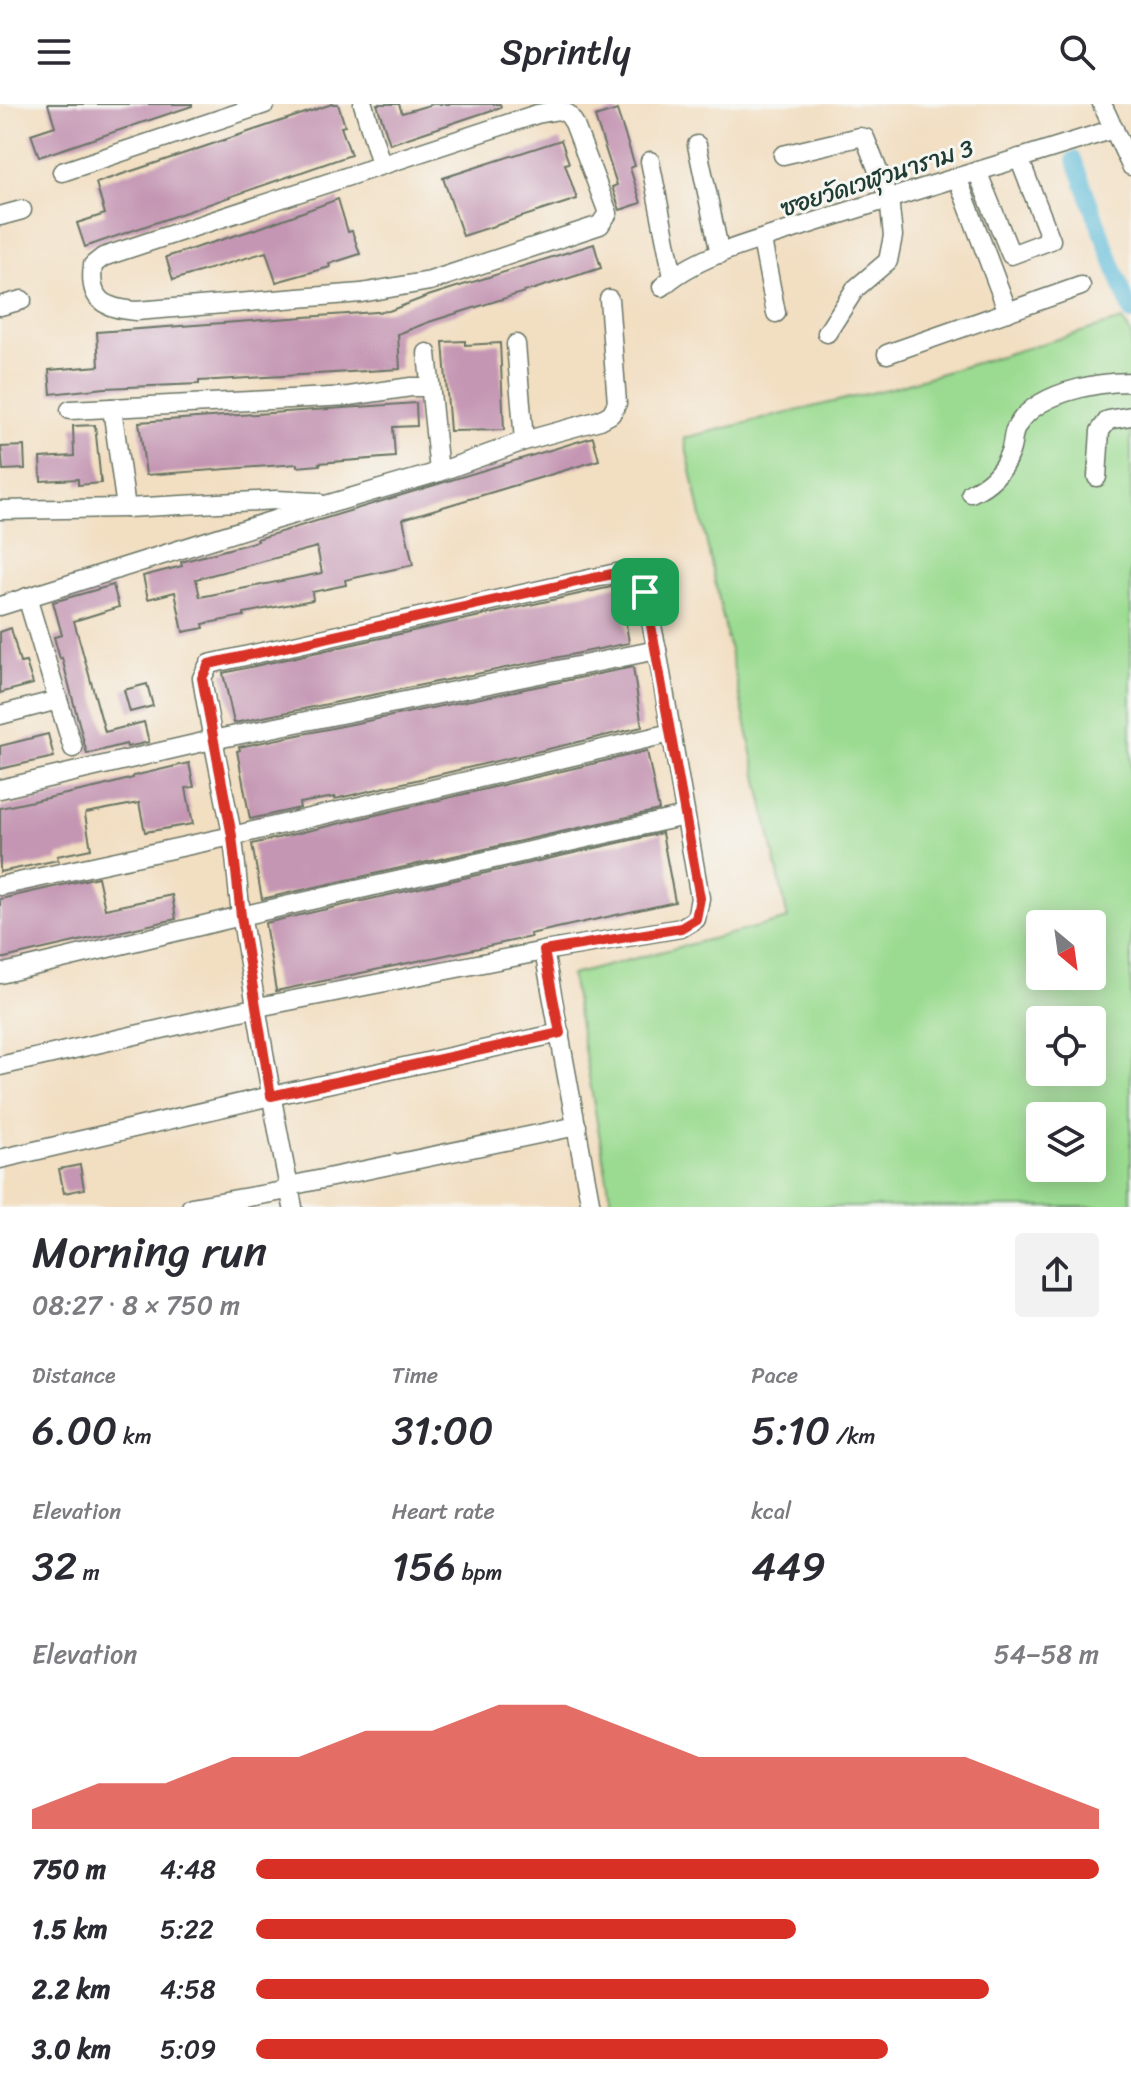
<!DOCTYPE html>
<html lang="en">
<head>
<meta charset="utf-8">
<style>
  :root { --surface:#fff; --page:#f2f2f3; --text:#2b2b33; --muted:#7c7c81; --accent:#d93025 }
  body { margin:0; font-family:Sriracha,"Playpen Sans Thai",sans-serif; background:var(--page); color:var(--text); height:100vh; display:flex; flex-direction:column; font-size:30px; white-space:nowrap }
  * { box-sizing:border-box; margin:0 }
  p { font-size:26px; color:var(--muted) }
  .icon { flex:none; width:44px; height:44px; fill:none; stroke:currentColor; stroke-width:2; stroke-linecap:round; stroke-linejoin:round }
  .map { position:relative; height:1103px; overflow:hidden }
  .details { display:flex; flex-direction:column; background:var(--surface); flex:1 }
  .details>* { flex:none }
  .needle { width:52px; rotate:151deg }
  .controls { position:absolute; left:1026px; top:806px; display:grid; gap:16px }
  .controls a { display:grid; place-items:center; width:80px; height:80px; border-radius:8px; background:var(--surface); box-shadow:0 4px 20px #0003; font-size:40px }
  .pin { position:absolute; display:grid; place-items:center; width:68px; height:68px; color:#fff; margin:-34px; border-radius:16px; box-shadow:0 4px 12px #0006 }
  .round { display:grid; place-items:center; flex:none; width:84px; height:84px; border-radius:8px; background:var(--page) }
  .head { display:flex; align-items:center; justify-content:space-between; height:136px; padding:0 32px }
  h1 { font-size:44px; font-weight:600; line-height:60px }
  .metrics { display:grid; grid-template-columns:repeat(3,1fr); gap:12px; height:136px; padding:8px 32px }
  .metrics div { display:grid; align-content:center }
  .metrics b { font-size:40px; font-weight:600 }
  .metrics small { font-size:22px; font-weight:400 }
  .metrics p { font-size:22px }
  .chart { height:224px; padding:16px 32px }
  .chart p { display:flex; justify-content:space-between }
  .chart svg { width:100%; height:144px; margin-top:8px; fill:var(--accent); opacity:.7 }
  ul { padding:0 32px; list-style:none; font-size:26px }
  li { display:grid; grid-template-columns:128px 96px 1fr; align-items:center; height:60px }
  li i { height:20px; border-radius:10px; background:var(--accent) }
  header { display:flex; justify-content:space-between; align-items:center; height:104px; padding:0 32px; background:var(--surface); font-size:36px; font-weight:600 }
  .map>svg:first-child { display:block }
  .green { fill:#9bdb91; stroke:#5d8c62; stroke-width:2; fill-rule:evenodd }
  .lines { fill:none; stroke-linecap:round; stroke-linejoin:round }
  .canal { stroke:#59b9d7; stroke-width:16 }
  .building { fill:#c496b3; fill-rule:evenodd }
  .minor-casing { stroke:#697565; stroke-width:21 }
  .minor { stroke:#fff; stroke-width:18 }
  .route-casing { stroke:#fff; stroke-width:16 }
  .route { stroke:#d93025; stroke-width:10 }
  .labels { text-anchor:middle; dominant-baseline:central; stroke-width:6; stroke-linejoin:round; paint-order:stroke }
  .street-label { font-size:24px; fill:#1f3d34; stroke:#f6f6f2 }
</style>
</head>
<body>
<header><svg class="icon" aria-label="menu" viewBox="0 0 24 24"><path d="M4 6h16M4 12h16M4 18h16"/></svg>Sprintly<svg class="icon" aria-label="search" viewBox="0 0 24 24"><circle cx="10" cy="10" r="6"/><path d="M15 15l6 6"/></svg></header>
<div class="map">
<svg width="1131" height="1103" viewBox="0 0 1131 1103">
  <rect width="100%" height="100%" fill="#f6f6f2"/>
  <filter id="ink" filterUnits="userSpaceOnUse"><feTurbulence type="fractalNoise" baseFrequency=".0125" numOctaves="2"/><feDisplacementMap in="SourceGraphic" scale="16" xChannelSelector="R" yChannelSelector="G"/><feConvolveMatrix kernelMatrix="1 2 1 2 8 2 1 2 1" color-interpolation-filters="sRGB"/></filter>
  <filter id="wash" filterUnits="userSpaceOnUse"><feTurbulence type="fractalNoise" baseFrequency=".006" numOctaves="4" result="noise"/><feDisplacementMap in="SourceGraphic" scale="32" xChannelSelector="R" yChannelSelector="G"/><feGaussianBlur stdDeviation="1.8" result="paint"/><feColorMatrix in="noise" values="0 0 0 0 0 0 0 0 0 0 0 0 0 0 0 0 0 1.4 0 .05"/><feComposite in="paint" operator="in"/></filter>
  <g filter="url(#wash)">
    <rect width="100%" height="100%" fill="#f2dec1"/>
    <path class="green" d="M1122 216 1131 230V1103H612L571 871 788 815 684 334 891 284ZM1040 820H1092V872H1040ZM1040 916H1092V968H1040ZM1040 1012H1092V1064H1040Z"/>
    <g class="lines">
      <polyline class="canal" points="1074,55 1131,209"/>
    </g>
    <g id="blocks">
      <g class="building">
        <polygon points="48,0 192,0 192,2 39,53 31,30 55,22"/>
        <polygon points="332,0 338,0 345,22 341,23 351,51 85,143 77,119 105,110 96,79"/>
        <polygon points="377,0 399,0 402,9 433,0 500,0 501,3 390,40"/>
        <polygon points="617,6 635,62 630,64 641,99 620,106 612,83 617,81 595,13"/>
        <polygon points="561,36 569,59 565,60 577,95 463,132 443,74"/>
        <polygon points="338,95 348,128 352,127 360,150 329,160 330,163 276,178 266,148 173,176 166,153 259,124"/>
        <polygon points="594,140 601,164 429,218 398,230 400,265 199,277 199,280 105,284 51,290 49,266 99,262 97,228 389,207 428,192"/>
        <polygon points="465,237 465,241 500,239 504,326 450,327 443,238"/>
        <polygon points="416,299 417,322 393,323 395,353 319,359 320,361 297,363 297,360 146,371 139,318"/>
        <polygon points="95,321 101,379 78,381 78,375 41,377 40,354 74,352 73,322"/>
        <path d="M593 333 599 356 403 415 413 461 345 476 346 481 312 488 313 496 244 509V512L203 520 204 524 183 528 175 488 148 495 143 472 182 462 181 458 258 437 257 435ZM317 443 322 469 200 493 196 475Z"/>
        <polygon points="24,342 25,365 3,366 1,343"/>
        <polygon points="113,481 119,503 74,517 105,628 144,618 149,638 127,643 126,640 87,650 62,554 60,555 54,533 62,531 53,498"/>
        <polygon points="620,481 629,539 234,619 223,569"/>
        <polygon points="11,524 20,559 26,558 33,580 0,589 0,528"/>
        <polygon points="633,563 642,623 335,695 335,693 299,699 300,704 250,715 237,647 240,646 239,643"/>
        <polygon points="147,580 153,602 130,608 124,586"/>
        <polygon points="48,630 54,653 0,665 0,642"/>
        <polygon points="647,647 659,706 262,795 252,740"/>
        <polygon points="189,659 194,683 186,684 193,720 145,728 139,699 86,709 85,711 91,745 57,752 58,756 0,768 0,704 99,683 133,674 133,672"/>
        <polygon points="662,729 675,798 530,830 531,833 276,887 265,819"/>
        <polygon points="98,773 105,805 172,791 176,815 0,855 0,795"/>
        <polygon points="80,1061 84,1085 64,1089 59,1065"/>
      </g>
    </g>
  </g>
  <g filter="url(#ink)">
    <use href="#blocks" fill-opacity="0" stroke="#697565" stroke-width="2"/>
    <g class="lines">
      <defs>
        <g id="minor">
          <polyline points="363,0 381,60"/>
          <polyline points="1102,0 1131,62"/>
          <path d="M559 6 568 10 574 19 608 109 600 121 430 177 361 189 136 207C104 204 88 197 93 161L103 153 537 10Z"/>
          <polyline points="697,41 720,150"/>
          <polyline points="783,51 859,33 865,34 889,94 893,132 888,157 855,185 827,229"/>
          <polyline points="650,57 673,173"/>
          <polyline points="977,67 1011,151 1051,136 1019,54"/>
          <polyline points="62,68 265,0"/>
          <polyline points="957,73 1008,208"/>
          <polyline points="0,112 22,106"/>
          <polyline points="762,136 776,209"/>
          <path d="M662 183C697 150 761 136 806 121 908 88 1012 57 1114 25"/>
          <polyline points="0,202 22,196"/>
          <polyline points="516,240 524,337"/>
          <polyline points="427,249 439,368"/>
          <polyline points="887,250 1081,182"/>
          <polyline points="112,304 126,404"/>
          <polyline points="70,306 349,292 411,283 430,283"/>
          <polyline points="1097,373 1100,327 1108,316 1131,312"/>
          <path d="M971 389C989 381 1002 369 1009 350 1013 342 1012 333 1015 326 1032 289 1095 278 1131 278"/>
          <polyline points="0,406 126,404 276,396 317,398"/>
          <polyline points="0,502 274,416 439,368 524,337 600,316 611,310 617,299 609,195"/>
          <polyline points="58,596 73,644"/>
          <polyline points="0,611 58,596 27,493"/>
          <polyline points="0,685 212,636 657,546"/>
          <polyline points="0,782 232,732 671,629"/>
          <polyline points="544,847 591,1103"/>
          <polyline points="0,870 241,812 685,712"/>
          <path d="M0 962 258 903 544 847 681 824 696 815 700 794 657 546 645 488 637 474 621 468 209 560 202 574C210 626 222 678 232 730 237 758 237 787 242 815 257 911 273 1007 293 1103"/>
          <polyline points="0,1055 271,992 560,929"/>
          <polyline points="289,1082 577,1022"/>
          <polyline points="191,1103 289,1086"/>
        </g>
      </defs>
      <use href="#minor" class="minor-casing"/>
      <use href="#minor" class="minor"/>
    </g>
  </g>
  <g class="lines" filter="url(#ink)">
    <defs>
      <polygon id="route" points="621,468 637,474 645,488 700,794 696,815 681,824 544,847 560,929 271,992 241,812 232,732 202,574 209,560"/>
    </defs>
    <use href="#route" class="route-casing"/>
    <use href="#route" class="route"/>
  </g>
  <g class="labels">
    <g class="street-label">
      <text transform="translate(877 74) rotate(-18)">ซอยวัดเวฬุวนาราม 3</text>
    </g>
  </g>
</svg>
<div class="controls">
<a><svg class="needle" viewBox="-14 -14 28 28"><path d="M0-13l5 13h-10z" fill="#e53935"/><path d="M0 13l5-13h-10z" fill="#7c7c81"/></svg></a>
<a><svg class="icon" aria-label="locate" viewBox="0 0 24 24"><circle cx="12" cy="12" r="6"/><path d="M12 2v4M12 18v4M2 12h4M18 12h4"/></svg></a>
<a><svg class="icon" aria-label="layers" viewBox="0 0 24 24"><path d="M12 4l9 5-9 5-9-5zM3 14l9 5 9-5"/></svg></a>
</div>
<div class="pin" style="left:645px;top:488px;background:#1e9e55"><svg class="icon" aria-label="arrive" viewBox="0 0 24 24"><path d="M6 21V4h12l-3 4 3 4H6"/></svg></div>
</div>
<section class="details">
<div class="head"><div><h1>Morning run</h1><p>08:27 · 8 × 750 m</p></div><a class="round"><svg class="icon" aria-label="share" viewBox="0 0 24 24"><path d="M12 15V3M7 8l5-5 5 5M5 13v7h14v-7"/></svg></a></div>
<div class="metrics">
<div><p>Distance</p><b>6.00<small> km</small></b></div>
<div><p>Time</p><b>31:00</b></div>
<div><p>Pace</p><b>5:10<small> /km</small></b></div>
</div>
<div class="metrics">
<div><p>Elevation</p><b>32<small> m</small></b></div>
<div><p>Heart rate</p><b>156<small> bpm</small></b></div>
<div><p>kcal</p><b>449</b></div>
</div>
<div class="chart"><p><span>Elevation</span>54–58 m</p>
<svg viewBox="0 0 160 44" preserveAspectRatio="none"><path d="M0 44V38L10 30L20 30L30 22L40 22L50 14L60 14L70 6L80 6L90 14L100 22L110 22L120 22L130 22L140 22L150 30L160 38V44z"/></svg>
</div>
<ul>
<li><b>750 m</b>4:48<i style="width:100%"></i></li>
<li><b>1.5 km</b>5:22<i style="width:64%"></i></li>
<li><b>2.2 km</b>4:58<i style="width:87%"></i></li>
<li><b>3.0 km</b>5:09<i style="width:75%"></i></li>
</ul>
</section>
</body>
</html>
